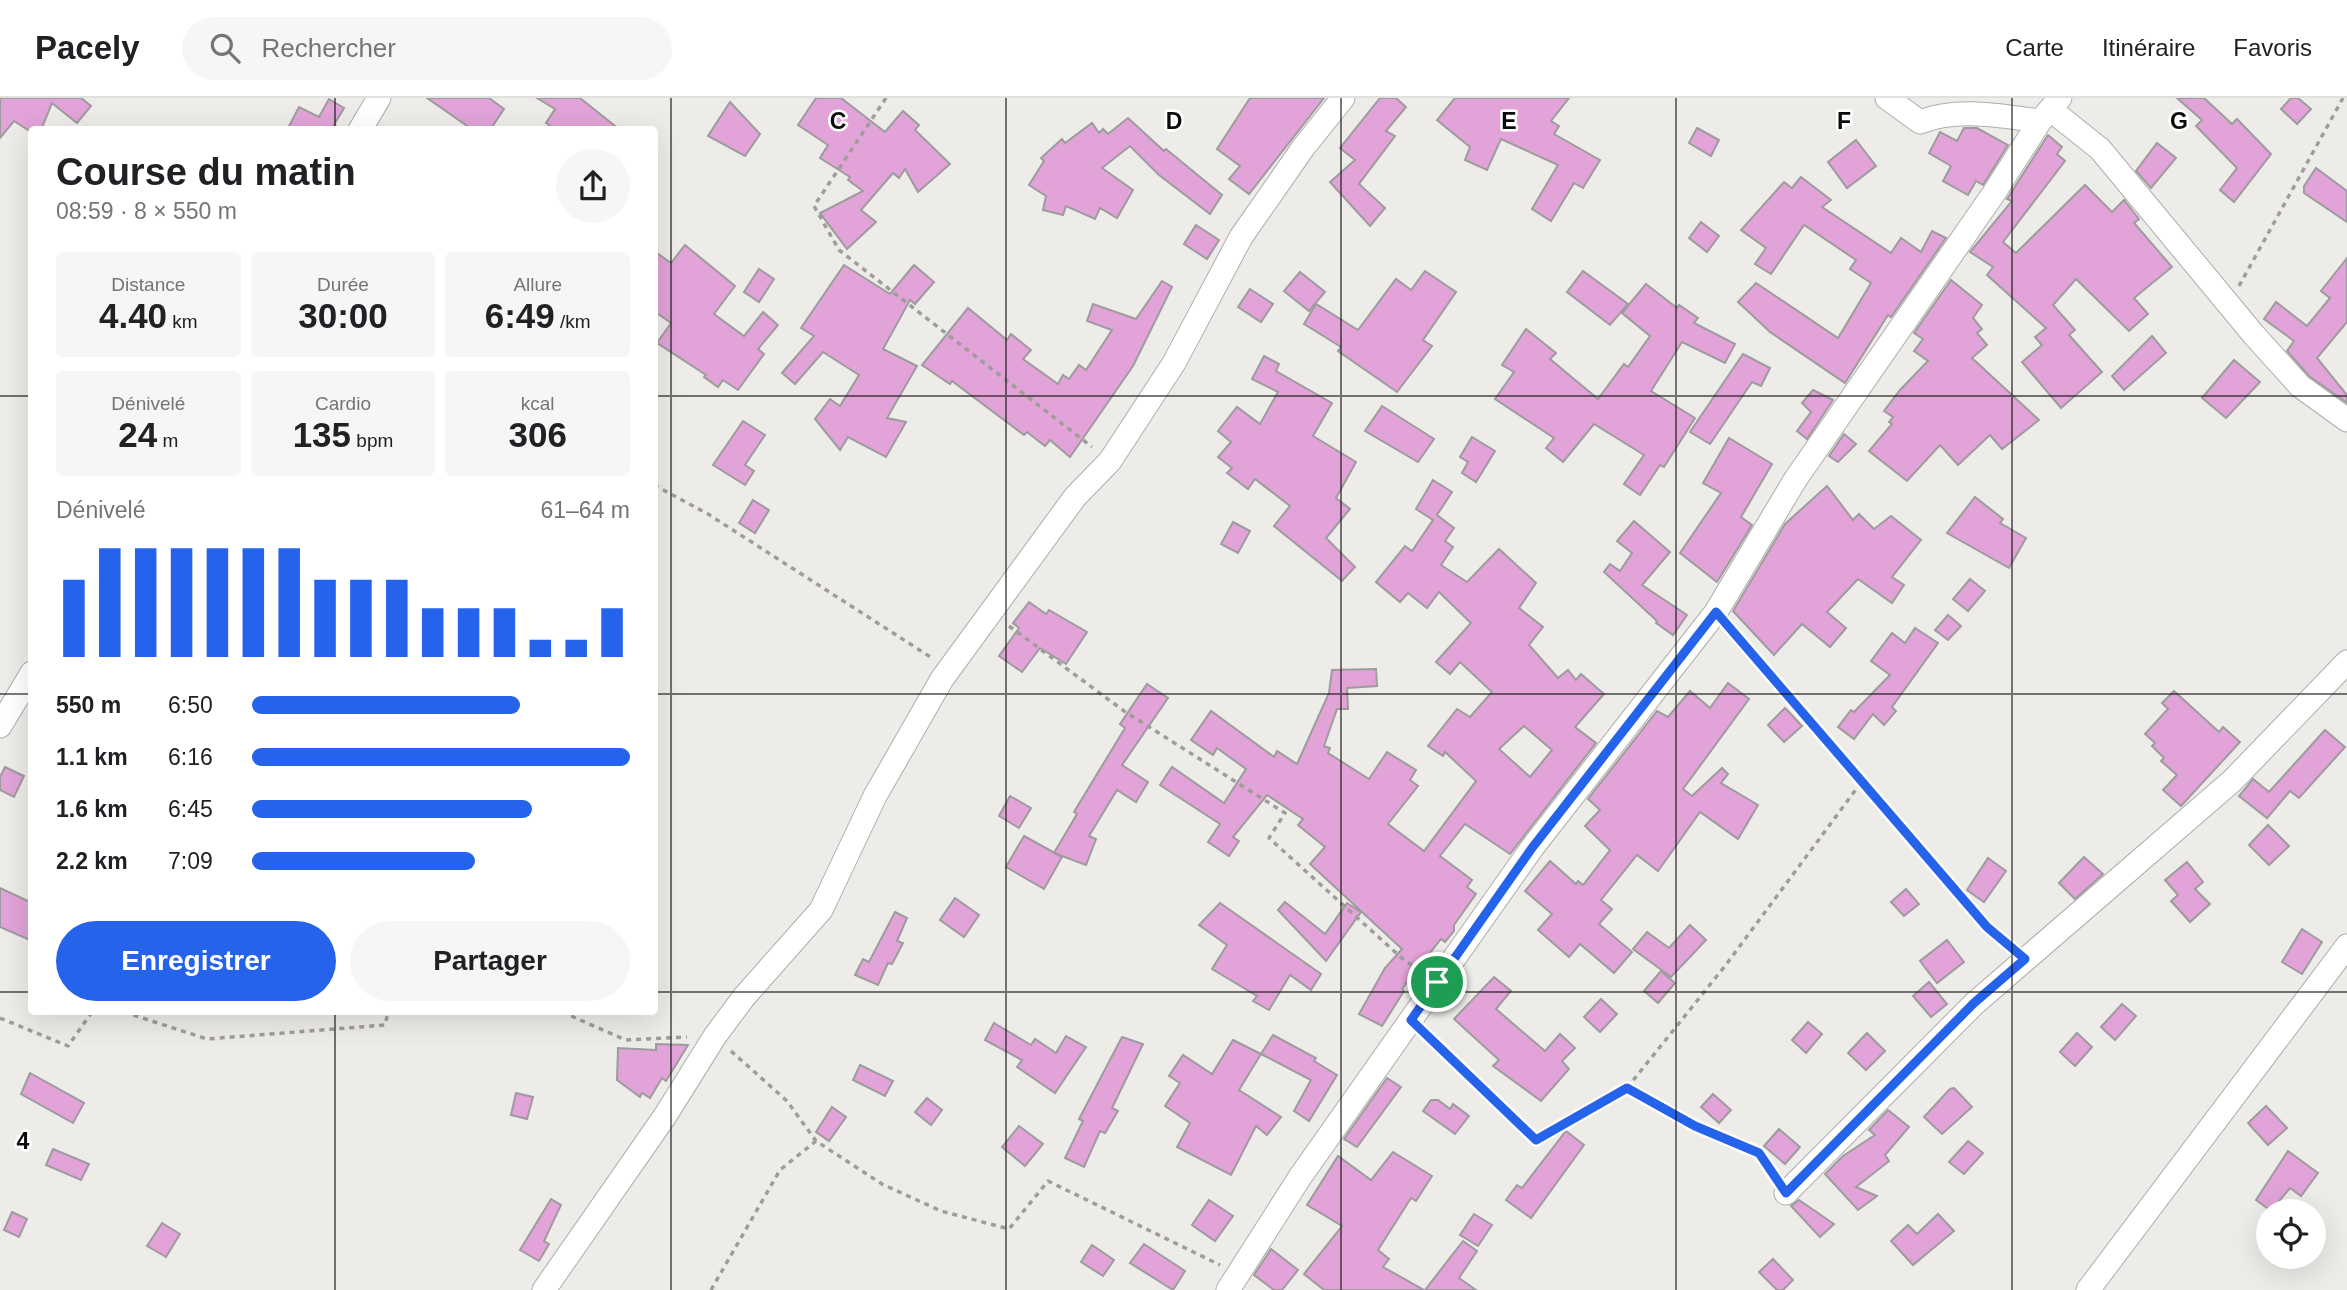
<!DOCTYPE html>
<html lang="fr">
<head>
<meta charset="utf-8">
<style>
  :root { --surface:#fff; --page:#f6f6f6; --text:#202124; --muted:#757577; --line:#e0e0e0; --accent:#2563eb }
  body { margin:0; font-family:Arial,sans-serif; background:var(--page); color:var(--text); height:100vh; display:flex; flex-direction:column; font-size:26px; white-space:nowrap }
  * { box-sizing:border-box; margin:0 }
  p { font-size:23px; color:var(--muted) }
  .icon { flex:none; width:38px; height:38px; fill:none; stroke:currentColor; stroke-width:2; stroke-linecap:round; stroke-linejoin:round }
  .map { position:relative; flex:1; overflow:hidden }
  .sheet { position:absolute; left:28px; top:28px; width:630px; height:889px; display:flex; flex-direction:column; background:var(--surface); border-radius:7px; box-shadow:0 7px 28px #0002 }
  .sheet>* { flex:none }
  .fabs { position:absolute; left:2256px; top:1101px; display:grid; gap:14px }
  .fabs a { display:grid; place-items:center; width:70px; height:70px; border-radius:50%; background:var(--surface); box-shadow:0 7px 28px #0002; font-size:35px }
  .pin { position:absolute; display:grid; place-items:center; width:60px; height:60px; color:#fff; margin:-30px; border:4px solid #fff; border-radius:50%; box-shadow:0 2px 7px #0007 }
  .round { display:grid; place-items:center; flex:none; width:74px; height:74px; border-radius:37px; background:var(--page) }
  .summary { display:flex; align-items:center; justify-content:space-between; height:119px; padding:0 28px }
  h1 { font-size:38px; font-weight:800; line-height:52px }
  .stats { display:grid; grid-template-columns:repeat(3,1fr); gap:10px; height:119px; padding:7px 28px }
  .stats div { display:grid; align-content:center; border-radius:7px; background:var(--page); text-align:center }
  .stats b { font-size:35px; font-weight:800 }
  .stats small { font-size:19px; font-weight:400 }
  .stats p { font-size:19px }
  .chart { height:196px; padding:14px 28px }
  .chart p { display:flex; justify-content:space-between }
  .chart svg { width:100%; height:126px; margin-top:7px; stroke:var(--accent); stroke-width:6 }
  .primary-button { display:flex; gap:14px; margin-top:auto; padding:14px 28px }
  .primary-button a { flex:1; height:80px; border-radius:42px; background:var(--accent); color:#fff; font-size:28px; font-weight:800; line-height:80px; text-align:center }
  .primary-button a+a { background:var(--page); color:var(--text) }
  ul { padding:0 28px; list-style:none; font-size:23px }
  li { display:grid; grid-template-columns:112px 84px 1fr; align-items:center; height:52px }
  li i { height:18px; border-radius:9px; background:var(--accent) }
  header { display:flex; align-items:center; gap:42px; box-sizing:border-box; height:98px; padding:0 35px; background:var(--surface); border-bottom:2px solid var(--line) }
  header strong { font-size:33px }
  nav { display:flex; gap:38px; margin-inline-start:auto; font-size:24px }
  .search { width:490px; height:63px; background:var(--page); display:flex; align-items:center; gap:18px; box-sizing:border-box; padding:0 24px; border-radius:38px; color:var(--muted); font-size:26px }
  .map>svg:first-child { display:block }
  .building { fill:#e1a3d8; stroke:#9e9b9e; stroke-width:2; fill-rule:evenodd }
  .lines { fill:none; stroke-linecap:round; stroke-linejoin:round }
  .street-casing { stroke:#afadab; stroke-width:25 }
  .path { stroke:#9f9d9b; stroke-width:3.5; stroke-dasharray:5 5; stroke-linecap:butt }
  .street { stroke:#fff; stroke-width:23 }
  .route-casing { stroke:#fff; stroke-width:14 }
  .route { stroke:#2563eb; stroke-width:9 }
  .grid { fill:none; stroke:#0c0b0a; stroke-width:2; stroke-opacity:0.55 }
  .grid-label { font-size:23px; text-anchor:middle; font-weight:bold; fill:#0c0b0a; stroke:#fff; stroke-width:5; stroke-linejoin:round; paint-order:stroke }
</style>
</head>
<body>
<header>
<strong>Pacely</strong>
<div class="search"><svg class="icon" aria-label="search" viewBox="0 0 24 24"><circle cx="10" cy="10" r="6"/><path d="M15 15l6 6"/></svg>Rechercher</div>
<nav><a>Carte</a><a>Itinéraire</a><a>Favoris</a></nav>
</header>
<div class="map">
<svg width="2347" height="1192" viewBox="0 0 2347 1192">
  <rect width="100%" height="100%" fill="#eeece9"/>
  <g class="building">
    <polygon points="0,0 81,0 91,8 77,25 52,5 41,32 28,32 14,23 0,40"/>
    <polygon points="427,0 489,0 504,11 490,32 473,32"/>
    <polygon points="537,0 580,0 620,32 556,32 546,25 555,11"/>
    <polygon points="816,0 841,0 885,34 903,13 919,27 915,32 950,66 918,94 905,71 899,80 893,75 861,112 876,124 847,151 820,115 863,93 848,82 850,79 820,60 828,47 798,27"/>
    <polygon points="1250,0 1324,0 1249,96 1229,81 1240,68 1217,51"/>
    <polygon points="1380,0 1396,0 1406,9 1386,33 1395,38 1359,86 1385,110 1370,128 1330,84 1355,62 1340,50"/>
    <polygon points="1455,0 1569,0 1551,23 1559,28 1554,36 1600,62 1583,90 1574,85 1551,123 1532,111 1558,67 1501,41 1487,72 1465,62 1470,49 1437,22"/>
    <polygon points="2177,0 2204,0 2232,26 2237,21 2271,56 2234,104 2220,92 2237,70 2196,28 2202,22"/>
    <polygon points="2291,0 2298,0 2311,11 2297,26 2281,11"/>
    <polygon points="329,1 344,10 334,27 342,32 287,32 299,9 319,19"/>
    <polygon points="730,4 760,36 745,58 708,38"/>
    <polygon points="1128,20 1164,53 1166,51 1222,97 1210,116 1159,77 1130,48 1102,70 1133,92 1117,120 1100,110 1095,121 1066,108 1063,117 1043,112 1046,98 1029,87 1044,63 1041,60 1062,41 1065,45 1092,25 1099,35 1103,31 1108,36"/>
    <polygon points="1697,30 1719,42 1711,58 1689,45"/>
    <polygon points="1964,30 1977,30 2008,47 1983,87 1976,83 1968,97 1943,83 1951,68 1929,55 1940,34 1957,43"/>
    <polygon points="2048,37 2062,49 2057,56 2065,63 2003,144 2016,155 2085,87 2112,114 2124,102 2139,121 2134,125 2172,169 2134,200 2148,216 2129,233 2076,181 2053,207 2075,232 2069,237 2102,274 2061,310 2022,264 2042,247 2035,239 2046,230 1987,177 1993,169 1970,154 2012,103 2007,101"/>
    <polygon points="1856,42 1876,68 1847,90 1828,64"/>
    <polygon points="2157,45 2176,60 2151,90 2136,73"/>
    <polygon points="2316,70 2347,93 2347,124 2304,95 2304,88"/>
    <polygon points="1801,79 1831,102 1822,109 1891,155 1901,140 1921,154 1932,133 1946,140 1891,219 1888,217 1845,285 1770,234 1738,204 1756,185 1838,240 1871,185 1850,171 1856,162 1804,127 1771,176 1755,166 1766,150 1741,132 1784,84 1792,90"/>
    <polygon points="1701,124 1719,138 1707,154 1689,140"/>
    <polygon points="1196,127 1219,142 1207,161 1184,146"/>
    <polygon points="685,147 735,188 714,216 744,238 763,214 778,227 758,251 764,256 738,292 723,282 718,289 704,279 706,277 657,245 671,225 654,213 654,153 671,165"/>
    <polygon points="2347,160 2347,224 2317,260 2347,297 2347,305 2309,278 2287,253 2294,243 2264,221 2276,204 2307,228 2330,200 2321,193"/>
    <polygon points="844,167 890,196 914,167 934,184 915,206 910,202 883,251 917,268 887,320 906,324 886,359 848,339 840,352 815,321 830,301 840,308 859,277 823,254 795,286 782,275 814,238 801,230"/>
    <polygon points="759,171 774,181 759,204 744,194"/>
    <polygon points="1425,173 1456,194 1423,242 1432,248 1397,294 1338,253 1341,249 1304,226 1316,206 1358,232 1396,181 1411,192"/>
    <polygon points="1583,173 1628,206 1610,227 1567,194"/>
    <polygon points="1300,174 1325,194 1309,213 1284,193"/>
    <polygon points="1951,182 1982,207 1973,220 1982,231 1977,235 1987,247 1972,260 2039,322 2002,351 1990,337 1958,367 1940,347 1907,383 1869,353 1892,326 1889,324 1893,319 1884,313 1900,292 1928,263 1914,253 1923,241 1914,235"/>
    <polygon points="1162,183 1172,189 1133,268 1070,359 1050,342 1045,348 1027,334 1024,337 952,283 950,286 922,267 968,210 1007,242 1011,236 1031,252 1023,261 1058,286 1063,277 1069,281 1079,267 1086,272 1112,232 1087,223 1093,206 1136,221"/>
    <polygon points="1646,186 1677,210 1679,207 1698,220 1694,225 1735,246 1725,265 1682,244 1651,293 1695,320 1664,369 1660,367 1640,397 1624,386 1644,357 1594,326 1563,364 1546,350 1554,340 1495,301 1514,274 1502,267 1526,231 1556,255 1550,261 1598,301 1624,266 1628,269 1650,238 1622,215"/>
    <polygon points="1250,191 1273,206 1261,224 1238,209"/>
    <polygon points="2152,238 2166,255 2124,292 2112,278"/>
    <polygon points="1743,256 1770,270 1761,288 1752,284 1710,346 1690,334"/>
    <polygon points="1264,258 1279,266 1276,273 1332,305 1313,338 1356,364 1336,400 1350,411 1326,440 1355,469 1342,483 1274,428 1290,408 1255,381 1248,391 1227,375 1232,370 1218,359 1231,344 1218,333 1237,309 1260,326 1278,294 1252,281"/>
    <polygon points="2234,262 2260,284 2226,320 2202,300"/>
    <polygon points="1813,292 1833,302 1807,341 1797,333 1811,314 1802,305"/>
    <polygon points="1382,308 1434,341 1418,364 1365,333"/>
    <polygon points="743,323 765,337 745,367 754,373 745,387 713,367"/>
    <polygon points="1844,336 1856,346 1838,364 1829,358"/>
    <polygon points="1472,339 1495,353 1476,384 1462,375 1468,364 1460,359"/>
    <polygon points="1729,340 1772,366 1741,419 1752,427 1717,484 1680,455 1721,395 1703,385"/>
    <path d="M1433 382 1452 394 1437 417 1454 430 1445 443 1453 449 1441 467 1467 484 1499 451 1536 485 1519 510 1543 529 1529 547 1558 580 1568 572 1576 582 1581 576 1604 596 1575 629 1596 645 1510 756 1465 726 1440 758 1472 782 1467 789 1476 796 1454 827V833L1445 844 1441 841 1402 891 1404 893 1382 928 1359 916 1385 870 1402 851 1310 766 1325 749 1298 727 1303 721 1267 697 1233 739 1239 743 1229 758 1208 744 1220 726 1160 687 1172 669 1224 705 1246 671 1217 650 1213 657 1191 642 1211 613 1274 659 1277 653 1297 666 1329 595 1332 572 1376 571 1377 588 1347 590 1348 611H1337L1324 648 1330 650 1328 655 1369 681 1387 654 1416 672 1410 682 1418 688 1388 726 1424 753 1476 683 1445 654 1443 658 1428 648 1457 611 1470 619 1492 594 1460 564 1450 576 1436 564 1471 525 1439 494 1427 510 1408 495 1400 504 1376 484 1405 448 1412 453 1433 422 1416 411ZM1524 628 1552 652 1530 679 1499 651Z"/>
    <polygon points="1827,388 1853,422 1859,416 1874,431 1891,418 1921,442 1892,479 1904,487 1892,505 1858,481 1827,514 1846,530 1830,549 1802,526 1774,557 1733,513 1785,426"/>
    <polygon points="1975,399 2003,421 2000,425 2026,440 2009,470 1947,435"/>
    <polygon points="753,402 769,412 755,435 739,425"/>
    <polygon points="1634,423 1670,454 1642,487 1687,517 1673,537 1656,525 1657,523 1604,474 1610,466 1620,473 1632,455 1617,443"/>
    <polygon points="1233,424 1250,433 1238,455 1221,446"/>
    <polygon points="1970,481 1985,493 1968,513 1953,501"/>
    <polygon points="1029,504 1046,516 1049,512 1087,534 1066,566 1040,550 1022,574 999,558 1019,530 1013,525"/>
    <polygon points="1948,517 1961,528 1948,542 1935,532"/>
    <polygon points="1915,530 1938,545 1892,609 1896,613 1884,627 1873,616 1854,641 1838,629 1851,612 1854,614 1890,577 1871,563 1892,535 1905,545"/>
    <polygon points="1728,585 1749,601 1683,691 1692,698 1722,670 1728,676 1721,685 1758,707 1738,741 1700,714 1658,773 1637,757 1601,802 1612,811 1599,826 1632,854 1614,875 1580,846 1569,859 1538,832 1552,816 1525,793 1550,763 1576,786 1578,783 1583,787 1610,752 1585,728 1600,712 1588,701 1657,613 1668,619 1690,593 1710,610"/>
    <polygon points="1147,586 1168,600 1122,667 1148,684 1136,704 1117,692 1089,738 1096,741 1086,767 1054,755 1077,716 1074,714 1125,630 1120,626"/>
    <polygon points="2174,593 2219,634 2223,629 2240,644 2181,708 2163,692 2177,677 2161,663 2164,660 2152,648 2155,645 2145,636 2168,611 2162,605"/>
    <polygon points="1785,610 1802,628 1784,644 1768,627"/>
    <polygon points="2325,632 2345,649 2299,700 2290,693 2267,720 2239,698 2253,681 2269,694"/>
    <polygon points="5,669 24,678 14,699 0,692 0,679"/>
    <polygon points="1010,698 1031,710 1019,730 999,718"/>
    <polygon points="2268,727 2289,748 2269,767 2249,747"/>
    <polygon points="1024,738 1062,759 1044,791 1006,769"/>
    <polygon points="2084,759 2103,776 2075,801 2059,785"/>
    <polygon points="1988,760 2006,773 1984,804 1967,792"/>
    <polygon points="2187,764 2203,784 2195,791 2210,806 2190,824 2171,803 2178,797 2165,782"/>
    <polygon points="0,790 32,805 32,843 0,829"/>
    <polygon points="1906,791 1919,806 1904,818 1891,804"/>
    <polygon points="955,800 979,817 964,839 940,822"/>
    <polygon points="1285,804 1325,836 1347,805 1361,814 1326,863 1278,812"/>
    <polygon points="1220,805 1321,876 1311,892 1290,877 1269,912 1253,903 1257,898 1212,871 1227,847 1199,827"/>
    <polygon points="895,814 907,820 897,843 903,845 892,866 888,865 878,887 855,877 863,861 869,864"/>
    <polygon points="1690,827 1706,842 1671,879 1633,851 1647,834 1669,850"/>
    <polygon points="2302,831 2322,844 2302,876 2282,864"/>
    <polygon points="1947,842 1964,864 1937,885 1920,863"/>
    <polygon points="1661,873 1675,885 1658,905 1644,893"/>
    <polygon points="1494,879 1511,893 1496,911 1545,953 1560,936 1575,950 1562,963 1569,971 1541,1003 1493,968 1499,962 1454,921"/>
    <polygon points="1929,884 1947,906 1931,919 1913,898"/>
    <polygon points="1601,901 1617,916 1600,934 1584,919"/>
    <polygon points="2122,906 2136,918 2115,942 2101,929"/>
    <polygon points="1808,924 1822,936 1806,955 1792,942"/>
    <polygon points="994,925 1031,947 1035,941 1056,955 1066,938 1086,949 1055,995 1017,969 1022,962 985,942"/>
    <polygon points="1867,935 1885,953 1866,972 1848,955"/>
    <polygon points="2077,935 2092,949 2075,968 2060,954"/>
    <polygon points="1273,937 1316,960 1314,963 1337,977 1309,1023 1294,1013 1311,982 1261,956"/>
    <polygon points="1122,939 1143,946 1112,1010 1118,1013 1105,1035 1100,1033 1084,1069 1065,1060 1083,1023 1079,1021"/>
    <polygon points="1233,942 1261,956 1239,992 1281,1019 1267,1037 1256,1028 1231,1077 1177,1049 1190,1025 1165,1008 1180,985 1169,978 1183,957 1212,976"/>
    <polygon points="656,946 688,947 666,983 662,980 650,1000 642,995 640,999 617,982 618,950 656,952"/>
    <polygon points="860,967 893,983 885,998 853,982"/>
    <polygon points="30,975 84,1005 73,1025 21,996"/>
    <polygon points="1387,980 1401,989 1357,1049 1344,1041"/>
    <polygon points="1954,990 1972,1009 1942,1036 1924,1019 1950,991"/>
    <polygon points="516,995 533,999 527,1021 511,1017"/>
    <polygon points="1713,996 1731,1012 1719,1025 1701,1009"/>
    <polygon points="927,1000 942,1012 931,1027 915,1014"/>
    <polygon points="1431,1002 1438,1002 1450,1011 1453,1006 1469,1018 1455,1036 1423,1013"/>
    <polygon points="2266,1008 2287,1030 2268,1047 2248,1025"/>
    <polygon points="832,1009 846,1019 829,1043 816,1034"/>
    <polygon points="1888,1012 1909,1029 1885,1057 1889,1063 1856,1089 1877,1098 1858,1112 1825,1076 1843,1058 1875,1037 1869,1032"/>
    <polygon points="1019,1028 1043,1046 1025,1068 1002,1049"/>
    <polygon points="1779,1031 1800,1049 1785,1066 1764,1048"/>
    <polygon points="1566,1033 1584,1047 1531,1120 1506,1102 1517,1087 1522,1090"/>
    <polygon points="1968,1043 1983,1055 1964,1076 1949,1064"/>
    <polygon points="53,1051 89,1066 81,1082 46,1067"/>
    <polygon points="2288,1053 2318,1075 2301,1098 2290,1090 2271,1113 2256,1102"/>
    <polygon points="1393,1054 1432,1078 1416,1103 1411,1100 1378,1152 1389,1161 1383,1169 1424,1192 1324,1192 1304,1176 1342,1128 1307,1107 1338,1058 1371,1082"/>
    <polygon points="551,1101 561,1107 544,1143 549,1146 539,1163 520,1152"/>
    <polygon points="1209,1102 1233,1118 1215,1143 1192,1127"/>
    <polygon points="1799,1102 1834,1126 1820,1139 1791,1108"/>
    <polygon points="12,1114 27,1121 19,1139 4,1132"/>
    <polygon points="1474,1116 1492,1127 1478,1148 1460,1137"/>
    <polygon points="1938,1116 1954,1133 1913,1167 1891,1143 1908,1127 1917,1136"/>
    <polygon points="162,1125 180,1136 166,1159 147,1148"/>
    <polygon points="1463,1143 1477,1153 1459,1180 1476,1192 1425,1192"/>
    <polygon points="1144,1146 1185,1173 1173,1192 1130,1165"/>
    <polygon points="1092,1147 1114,1162 1103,1178 1081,1164"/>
    <polygon points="1271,1151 1298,1172 1282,1192 1274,1192 1254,1177"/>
    <polygon points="1773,1161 1793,1182 1783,1192 1777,1192 1759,1174"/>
  </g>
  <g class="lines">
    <defs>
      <g id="street">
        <path d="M1887 0 1920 24C1958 9 2000 18 2040 23"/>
        <polyline points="2051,12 2100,51 2254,237 2300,288 2347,322"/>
        <polyline points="360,32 379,0"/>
        <polyline points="0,628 32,575"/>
        <polyline points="1786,1095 1974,906 2232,683 2347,564"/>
        <polyline points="544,1192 665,1018 715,938 744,899 821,812 875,698 942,581 1075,399 1110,363 1174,265 1241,139 1303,50 1343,0"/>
        <polyline points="1228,1192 1300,1079 1532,750 1716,514 1795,382 1994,95 2040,23 2060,0"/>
        <polyline points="2088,1192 2347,848"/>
      </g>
    </defs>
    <use href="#street" class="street-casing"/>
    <g class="path">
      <polyline points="886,0 814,108 839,152 1092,349"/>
      <polyline points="2239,188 2343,0"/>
      <polyline points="654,387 708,416 932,560"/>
      <polyline points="1009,528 1124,613 1285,715 1269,740 1404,862 1421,873"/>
      <polyline points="1731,531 1987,829 2010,848"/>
      <polyline points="124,914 207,941 385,927 388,914"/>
      <polyline points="562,914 626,942 687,939"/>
      <polyline points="0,920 68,948 92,914"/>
      <polyline points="1428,938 1537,1042 1627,990 1695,1028 1759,1054 1774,1077"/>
      <polyline points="731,953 787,1003 816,1043"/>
      <polyline points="1627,990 1725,868 1863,682"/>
      <polyline points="711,1192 780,1072 816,1043 882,1086 941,1113 1009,1131 1048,1083 1220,1167"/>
    </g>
    <use href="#street" class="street"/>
  </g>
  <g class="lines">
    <defs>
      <polygon id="route" points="1716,514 1987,829 2025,861 1974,905 1786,1095 1759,1055 1695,1028 1627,990 1536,1042 1411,922 1532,750"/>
    </defs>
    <use href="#route" class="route-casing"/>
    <use href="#route" class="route"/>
  </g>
  <path class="grid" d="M335 0V32M671 0V1192M1006 0V1192M1341 0V1192M1676 0V1192M2012 0V1192M0 298H32M654 298H2347M0 596H32M654 596H2347M0 894H32M654 894H2347M335 914V1192"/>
  <g class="grid-label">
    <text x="838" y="31">C</text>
    <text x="1174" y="31">D</text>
    <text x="1509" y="31">E</text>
    <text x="1844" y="31">F</text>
    <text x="2179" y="31">G</text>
    <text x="23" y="1051">4</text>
  </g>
</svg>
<div class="fabs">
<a><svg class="icon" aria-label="locate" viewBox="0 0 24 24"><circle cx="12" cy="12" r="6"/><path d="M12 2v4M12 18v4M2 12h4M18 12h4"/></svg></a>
</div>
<div class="pin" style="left:1437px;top:884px;background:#1e9e55"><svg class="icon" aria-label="arrive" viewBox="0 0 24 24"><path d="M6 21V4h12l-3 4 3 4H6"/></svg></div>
<section class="sheet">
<div class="summary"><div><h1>Course du matin</h1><p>08:59 · 8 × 550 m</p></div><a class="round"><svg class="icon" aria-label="share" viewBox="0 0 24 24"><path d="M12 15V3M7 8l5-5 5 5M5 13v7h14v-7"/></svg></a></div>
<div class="stats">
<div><p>Distance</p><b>4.40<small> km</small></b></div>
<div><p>Durée</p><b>30:00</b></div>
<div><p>Allure</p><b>6:49<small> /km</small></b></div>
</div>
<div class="stats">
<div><p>Dénivelé</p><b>24<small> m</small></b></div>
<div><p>Cardio</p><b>135<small> bpm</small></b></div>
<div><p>kcal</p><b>306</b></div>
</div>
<div class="chart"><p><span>Dénivelé</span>61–64 m</p>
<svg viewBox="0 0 160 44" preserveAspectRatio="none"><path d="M5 44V17M15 44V6M25 44V6M35 44V6M45 44V6M55 44V6M65 44V6M75 44V17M85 44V17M95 44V17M105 44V27M115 44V27M125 44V27M135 44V38M145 44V38M155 44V27"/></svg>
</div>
<ul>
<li><b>550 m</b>6:50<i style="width:71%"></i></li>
<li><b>1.1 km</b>6:16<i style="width:100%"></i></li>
<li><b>1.6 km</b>6:45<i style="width:74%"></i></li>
<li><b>2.2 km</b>7:09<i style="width:59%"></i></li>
</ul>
<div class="primary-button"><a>Enregistrer</a><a>Partager</a></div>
</section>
</div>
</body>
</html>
